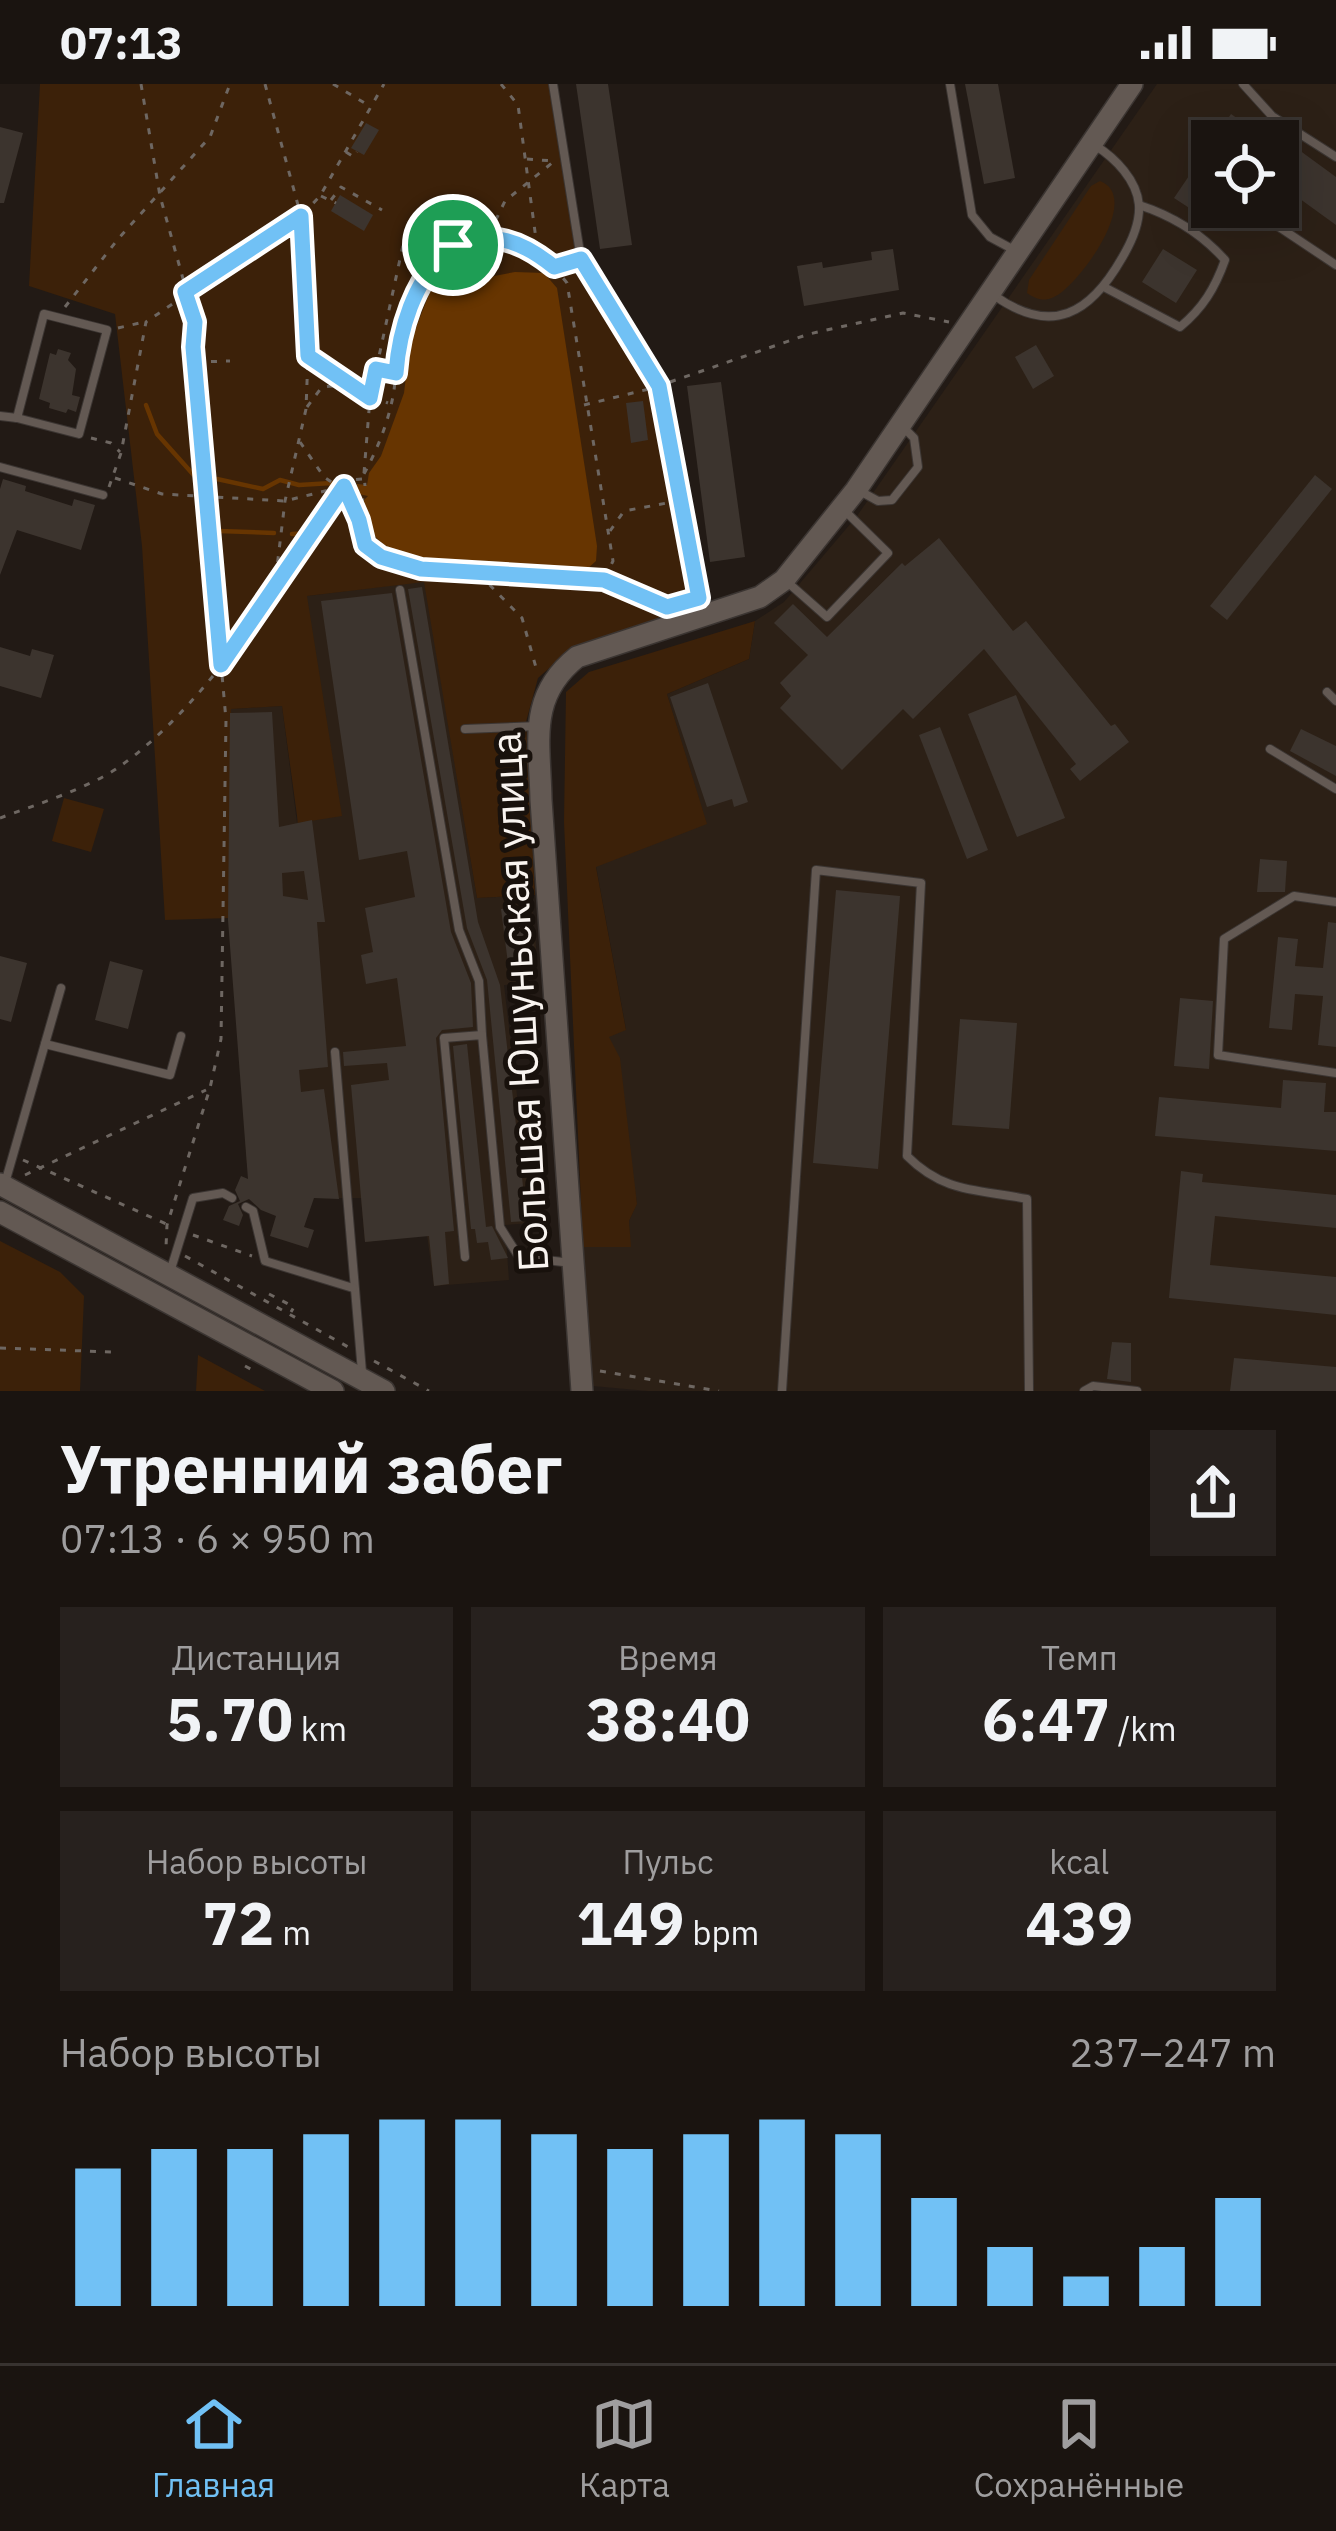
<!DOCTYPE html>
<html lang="ru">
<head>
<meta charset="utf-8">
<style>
  :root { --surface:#1a1410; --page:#27211e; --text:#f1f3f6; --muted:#9f9e9f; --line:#383330; --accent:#71c1f5 }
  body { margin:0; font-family:"IBM Plex Sans",sans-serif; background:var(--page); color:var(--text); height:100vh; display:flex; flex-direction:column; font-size:45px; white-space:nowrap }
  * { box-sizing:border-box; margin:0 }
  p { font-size:39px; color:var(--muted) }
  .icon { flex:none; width:66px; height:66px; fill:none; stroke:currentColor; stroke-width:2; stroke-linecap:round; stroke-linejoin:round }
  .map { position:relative; height:1307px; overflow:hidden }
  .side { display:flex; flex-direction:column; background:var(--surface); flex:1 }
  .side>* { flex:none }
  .controls { position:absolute; left:1191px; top:36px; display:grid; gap:24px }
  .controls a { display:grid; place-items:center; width:108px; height:108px; border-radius:0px; background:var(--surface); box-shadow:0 12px 48px #0002,0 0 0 3px var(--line); font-size:60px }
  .pin { position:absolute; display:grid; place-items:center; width:102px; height:102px; color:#fff; margin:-51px; border:6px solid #fff; border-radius:50%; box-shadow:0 3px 12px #0007 }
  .round { display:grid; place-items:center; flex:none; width:126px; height:126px; border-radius:0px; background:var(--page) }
  .headline { display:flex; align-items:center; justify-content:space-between; height:204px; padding:0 60px }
  h1 { font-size:66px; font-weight:700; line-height:90px }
  .stats { display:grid; grid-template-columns:repeat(3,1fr); gap:18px; height:204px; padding:12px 60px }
  .stats div { display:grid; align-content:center; border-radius:0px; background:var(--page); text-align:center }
  .stats b { font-size:60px; font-weight:700 }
  .stats small { font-size:33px; font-weight:400 }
  .stats p { font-size:33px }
  .chart { height:336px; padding:24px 60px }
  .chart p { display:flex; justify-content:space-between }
  .chart svg { width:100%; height:216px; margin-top:12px; stroke:var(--accent); stroke-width:6 }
  .status { display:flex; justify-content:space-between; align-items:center; height:84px; padding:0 60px; background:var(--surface); direction:ltr }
  .status svg { height:33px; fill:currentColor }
  .menu { display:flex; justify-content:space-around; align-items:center; height:168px; border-top:3px solid var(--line); background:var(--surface); font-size:33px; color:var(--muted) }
  .menu a { display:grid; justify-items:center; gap:6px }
  .menu .selected { color:var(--accent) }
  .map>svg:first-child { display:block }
  .built { fill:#2c2016; fill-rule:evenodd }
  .green { fill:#3c2109 }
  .water { fill:#673501 }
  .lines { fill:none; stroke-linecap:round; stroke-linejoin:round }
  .stream { stroke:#673501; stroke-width:4.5 }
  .building { fill:#3c342e; fill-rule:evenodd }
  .lane-casing { stroke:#3b3532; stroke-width:10 }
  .secondary-casing { stroke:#3b3532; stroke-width:24 }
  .path { stroke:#6e6762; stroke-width:3; stroke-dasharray:6 9; stroke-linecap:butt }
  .lane { stroke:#635953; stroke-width:8 }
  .secondary { stroke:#635953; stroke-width:21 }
  .route-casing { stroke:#fff; stroke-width:24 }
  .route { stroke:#71c1f5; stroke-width:15 }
  .labels { text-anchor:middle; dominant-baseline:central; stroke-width:10; stroke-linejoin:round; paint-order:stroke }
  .street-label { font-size:42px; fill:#f9f4f0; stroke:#18110c }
</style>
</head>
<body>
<div class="status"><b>07:13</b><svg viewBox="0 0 49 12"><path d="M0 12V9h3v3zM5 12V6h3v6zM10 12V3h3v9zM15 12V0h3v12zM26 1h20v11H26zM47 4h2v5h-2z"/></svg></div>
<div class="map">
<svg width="1336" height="1307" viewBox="0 0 1336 1307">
  <rect width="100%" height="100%" fill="#221a15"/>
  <g class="built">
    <path d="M1157 0H1336V1307H648L593 1302 587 1294 583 1163H630L629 1137 637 1119 608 952 626 945 596 782 706 739 667 610 749 575 755 537 784 518 857 432ZM1212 57H1278V123H1212Z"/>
    <polygon points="425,497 477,814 531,811 537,873 528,874 530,900 504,901 532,1139 505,1141 509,1196 434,1202 427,1151 365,1158 361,1114 321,1114 247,1081 230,834 230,625 282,622 297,739 307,512"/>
  </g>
  <g class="green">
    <polygon points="40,0 553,0 581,184 653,304 692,522 571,565 538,594 526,638 535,811 477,814 424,498 307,512 342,732 298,739 282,622 231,625 230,834 165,836 142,462 115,230 29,202"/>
    <path d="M1100 97C1144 114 1076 204 1054 213 1043 218 1036 215 1027 209L1029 196 1091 102Z"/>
    <polygon points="755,537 749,575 667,610 707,740 596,783 626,946 609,953 620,974 637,1120 629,1137 631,1163 583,1163 564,738 566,608 589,588"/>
    <polygon points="64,714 104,725 91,768 52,757"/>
    <polygon points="0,1157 60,1188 84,1212 80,1307 0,1307"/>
    <polygon points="198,1271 265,1307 196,1307"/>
  </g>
  <path class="water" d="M515 188 544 189 557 204 597 462 596 477 586 486C546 487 411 483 382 459 369 449 365 433 362 418L368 412 358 410 357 400 367 401 369 389 381 372 404 309 410 259 435 195 468 197Z"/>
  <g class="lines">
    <g class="stream">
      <polyline points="146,321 157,350 199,397"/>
      <polyline points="217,395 263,405 280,396 299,401 332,399"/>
      <polyline points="219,447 274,449"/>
      <polyline points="292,450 307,449 335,409"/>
    </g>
  </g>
  <g class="building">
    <polygon points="576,0 608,0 632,161 600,165"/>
    <polygon points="965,0 998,0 1015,94 984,100"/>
    <polygon points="1231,30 1257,48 1251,57 1213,57"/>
    <polygon points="366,39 379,46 364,71 351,64"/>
    <polygon points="0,43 23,49 4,119 0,119"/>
    <polygon points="1284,55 1336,93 1336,141 1278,99 1278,64"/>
    <polygon points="1212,58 1212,113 1200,131 1174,114"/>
    <polygon points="340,111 373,131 364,147 331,127"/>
    <polygon points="893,165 899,206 804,222 797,182 822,178 823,184 872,176 871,168"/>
    <polygon points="1163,165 1197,186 1176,219 1142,198"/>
    <polygon points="1036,261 1054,292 1033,305 1015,273"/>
    <polygon points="58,265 71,269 68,276 76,285 72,311 80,313 76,328 68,325 66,329 49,324 50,319 39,315 50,269 56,271"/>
    <polygon points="721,298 745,473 710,478 687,302"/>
    <polygon points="643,317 648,356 631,359 626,319"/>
    <polygon points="1315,391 1332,405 1227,536 1210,522"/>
    <polygon points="3,395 26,402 25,407 72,422 74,415 95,421 81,466 17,446 0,491 0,405"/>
    <polygon points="939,454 1013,547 1026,537 1111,642 1115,640 1129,658 1080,697 1070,685 1076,680 984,565 913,635 903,625 842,686 780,624 791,612 780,599 808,571 774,539 793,520 827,553 902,479 905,482"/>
    <polygon points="422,503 478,838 500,901 527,1137 511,1138 487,896 467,844 408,505"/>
    <polygon points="392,509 451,848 471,899 473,943 442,946 436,954 454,1147 445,1148 449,1200 434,1202 429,1152 365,1158 351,1001 389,996 387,979 344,982 343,968 406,962 397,894 366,900 361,871 373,868 365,824 415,813 407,767 359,776 321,517"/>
    <polygon points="0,563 30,572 32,565 54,571 41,614 0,602"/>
    <polygon points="708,599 748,718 734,723 732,715 707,723 670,613"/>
    <polygon points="1016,611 1065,734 1017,753 968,630"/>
    <path d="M272 628 279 743 312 736 325 838H317L328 983 299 986 301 1008 324 1005 339 1115 314 1114 304 1143 314 1146 308 1164 270 1152 276 1132 261 1126 249 1115 238 1120 243 1131 239 1142 223 1136 229 1122 240 1117 235 1106 241 1092 248 1095 228 836 230 629ZM304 787 308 816 283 812 282 789Z"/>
    <polygon points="940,643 988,766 967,775 919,651"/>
    <polygon points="1301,645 1336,662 1336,692 1290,667"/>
    <polygon points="1260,775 1287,777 1285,808 1257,808"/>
    <polygon points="836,806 900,812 878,1085 813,1079"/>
    <polygon points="515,824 516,828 530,825 534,868 522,870 526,894 510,895 501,825"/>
    <polygon points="1328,838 1336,839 1336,963 1318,961 1323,912 1295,910 1292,946 1269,944 1278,853 1298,855 1295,882 1323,884"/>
    <polygon points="0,872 27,879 11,938 0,935"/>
    <polygon points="110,877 143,886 128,945 95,936"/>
    <polygon points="1180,914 1213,917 1209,985 1174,982"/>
    <polygon points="960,935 1017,939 1009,1045 952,1041"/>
    <polygon points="467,960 486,1143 492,1142 508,1174 491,1176 488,1158 477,1159 475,1145 471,1145 453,962"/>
    <polygon points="1283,996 1326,999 1324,1028 1336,1028 1336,1067 1155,1052 1159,1013 1281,1024"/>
    <polygon points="1181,1087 1203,1090 1202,1098 1336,1111 1336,1144 1215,1132 1210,1181 1336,1193 1336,1231 1169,1214"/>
    <polygon points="1112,1258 1131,1259 1131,1298 1107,1295"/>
    <polygon points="1234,1274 1336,1283 1336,1307 1230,1307"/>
  </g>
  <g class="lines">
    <defs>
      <g id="lane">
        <polyline points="553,0 581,175 659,302 701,528"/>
        <polyline points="950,0 972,131 990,153 1016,167"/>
        <polyline points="1243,0 1272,32 1336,73"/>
        <polyline points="1262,57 1271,45 1272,34"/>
        <polyline points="1249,123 1336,181"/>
        <path d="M1104 203 1180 243C1203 224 1215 204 1225 176 1201 149 1173 132 1139 121"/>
        <path d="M995 212C1052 252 1090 230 1122 174 1131 159 1140 138 1139 121 1137 96 1115 74 1096 62"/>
        <polygon points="44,230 107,246 79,350 17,334"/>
        <polyline points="0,332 17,334"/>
        <polyline points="0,383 103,411"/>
        <polyline points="858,406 878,417 892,416 918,383 914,354 903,343"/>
        <polyline points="785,496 827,533 888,469 843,425"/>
        <polyline points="400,506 459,846 479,897 482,951"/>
        <polyline points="1327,608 1336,617"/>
        <polyline points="465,645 539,642"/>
        <polyline points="1270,665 1336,705"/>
        <polyline points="1336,818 1294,812 1224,855 1218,971 1336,989"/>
        <polyline points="45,960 170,991 181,952"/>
        <polyline points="335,968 362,1288"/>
        <polyline points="5,1099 61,904"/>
        <polyline points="246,1123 253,1127 265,1177 353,1204"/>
        <polyline points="465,1173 444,954 482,951 500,1143 519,1173 572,1179"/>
        <polyline points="170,1188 193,1114 223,1109 232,1114"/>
        <path d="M782 1307 816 786 921 799 907 1072C945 1110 979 1105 1027 1115L1029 1307"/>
        <polyline points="1084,1307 1093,1302 1137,1307"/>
      </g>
      <g id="secondary">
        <polyline points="0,1100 384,1307"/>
        <polyline points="0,1128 333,1307"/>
        <path d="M582 1307 541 716C540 658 527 613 577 573L760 513 784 496 856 406 1132 0"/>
      </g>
    </defs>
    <use href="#lane" class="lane-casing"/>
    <use href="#secondary" class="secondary-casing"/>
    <g class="path">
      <polyline points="141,0 160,112 195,238 193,263 226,636 221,955 210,1004 167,1141 166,1163"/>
      <polyline points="265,0 301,132 308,272 306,325 285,417 274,508"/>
      <polyline points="333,0 368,21"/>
      <polyline points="501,0 518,21 538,170"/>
      <polyline points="346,68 354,73 357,68"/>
      <polyline points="527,75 553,77"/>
      <polyline points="321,112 336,119"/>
      <polyline points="331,116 341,103 382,126"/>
      <polyline points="489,150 505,117 552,79"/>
      <polyline points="65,223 118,155 210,53 230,0"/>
      <polyline points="118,244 144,238"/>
      <polyline points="309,273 345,301 388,319"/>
      <polyline points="196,278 230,277"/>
      <polyline points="670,298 809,250 903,229 949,238"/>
      <polyline points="584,321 649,305"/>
      <polyline points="307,323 322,303 342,301"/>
      <polyline points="91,354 111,359 120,368"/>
      <polyline points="300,358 324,393 336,401"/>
      <polyline points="364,389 370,314 408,138"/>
      <polyline points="115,394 162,410 285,417 341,403"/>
      <path d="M362 395 351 396 344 402C348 423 360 440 365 461 414 497 542 494 604 496L613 477 567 199C548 175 528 160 499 154 436 141 409 218 398 266 395 281 396 297 393 312 388 339 377 366 364 390L365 402"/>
      <polyline points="109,403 121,369 146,238 301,132 320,112 384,0"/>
      <polyline points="348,413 364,416"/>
      <polyline points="610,447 624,427 667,419"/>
      <polyline points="479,490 522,534 537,587"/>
      <polyline points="606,496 667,523 675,521"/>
      <path d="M0 734C35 721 89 704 119 683 213 616 280 498 343 403"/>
      <polyline points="23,1076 173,1143"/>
      <polyline points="25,1091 206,1006"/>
      <polyline points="193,1151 252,1172"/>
      <polyline points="185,1172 350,1264"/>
      <polyline points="269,1210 294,1223 291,1228"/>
      <polyline points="0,1264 113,1268"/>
      <polyline points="374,1277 429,1307"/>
      <polyline points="245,1282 258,1289"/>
      <polyline points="600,1287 719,1307"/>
    </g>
    <use href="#lane" class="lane"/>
    <use href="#secondary" class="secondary"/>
  </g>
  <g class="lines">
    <defs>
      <path id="route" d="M301 132 308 272 370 314 376 285 396 289C403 197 460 106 554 183L581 175 659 302 699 514 667 523 604 496 421 485 381 473 365 461 359 436 344 402 221 581 193 263 195 238 185 208Z"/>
    </defs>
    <use href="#route" class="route-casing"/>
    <use href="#route" class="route"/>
  </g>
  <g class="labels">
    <g class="street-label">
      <text transform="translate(519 918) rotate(-93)">Большая Юшуньская улица</text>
    </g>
  </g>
</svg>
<div class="controls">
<a><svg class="icon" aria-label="locate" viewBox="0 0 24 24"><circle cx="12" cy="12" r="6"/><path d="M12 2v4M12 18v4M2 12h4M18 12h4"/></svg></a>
</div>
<div class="pin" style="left:453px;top:161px;background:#1e9e55"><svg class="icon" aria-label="arrive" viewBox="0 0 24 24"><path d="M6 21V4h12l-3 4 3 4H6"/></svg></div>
</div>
<section class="side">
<div class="headline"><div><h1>Утренний забег</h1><p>07:13 · 6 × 950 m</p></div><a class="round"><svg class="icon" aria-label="share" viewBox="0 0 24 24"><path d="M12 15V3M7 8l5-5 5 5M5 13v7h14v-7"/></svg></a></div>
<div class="stats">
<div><p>Дистанция</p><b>5.70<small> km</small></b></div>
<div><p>Время</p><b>38:40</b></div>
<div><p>Темп</p><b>6:47<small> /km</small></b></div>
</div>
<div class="stats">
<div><p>Набор высоты</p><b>72<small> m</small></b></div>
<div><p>Пульс</p><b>149<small> bpm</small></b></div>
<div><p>kcal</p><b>439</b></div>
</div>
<div class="chart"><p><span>Набор высоты</span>237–247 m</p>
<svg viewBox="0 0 160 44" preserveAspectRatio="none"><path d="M5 44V16M15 44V12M25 44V12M35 44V9M45 44V6M55 44V6M65 44V9M75 44V12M85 44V9M95 44V6M105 44V9M115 44V22M125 44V32M135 44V38M145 44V32M155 44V22"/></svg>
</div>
</section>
<nav class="menu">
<a class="selected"><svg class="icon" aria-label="home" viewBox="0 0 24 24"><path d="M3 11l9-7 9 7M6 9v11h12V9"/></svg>Главная</a>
<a><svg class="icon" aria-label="map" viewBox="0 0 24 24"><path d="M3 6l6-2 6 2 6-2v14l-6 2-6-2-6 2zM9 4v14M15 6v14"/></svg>Карта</a>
<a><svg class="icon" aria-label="saved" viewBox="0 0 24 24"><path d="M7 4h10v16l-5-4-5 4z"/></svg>Сохранённые</a>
</nav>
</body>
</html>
